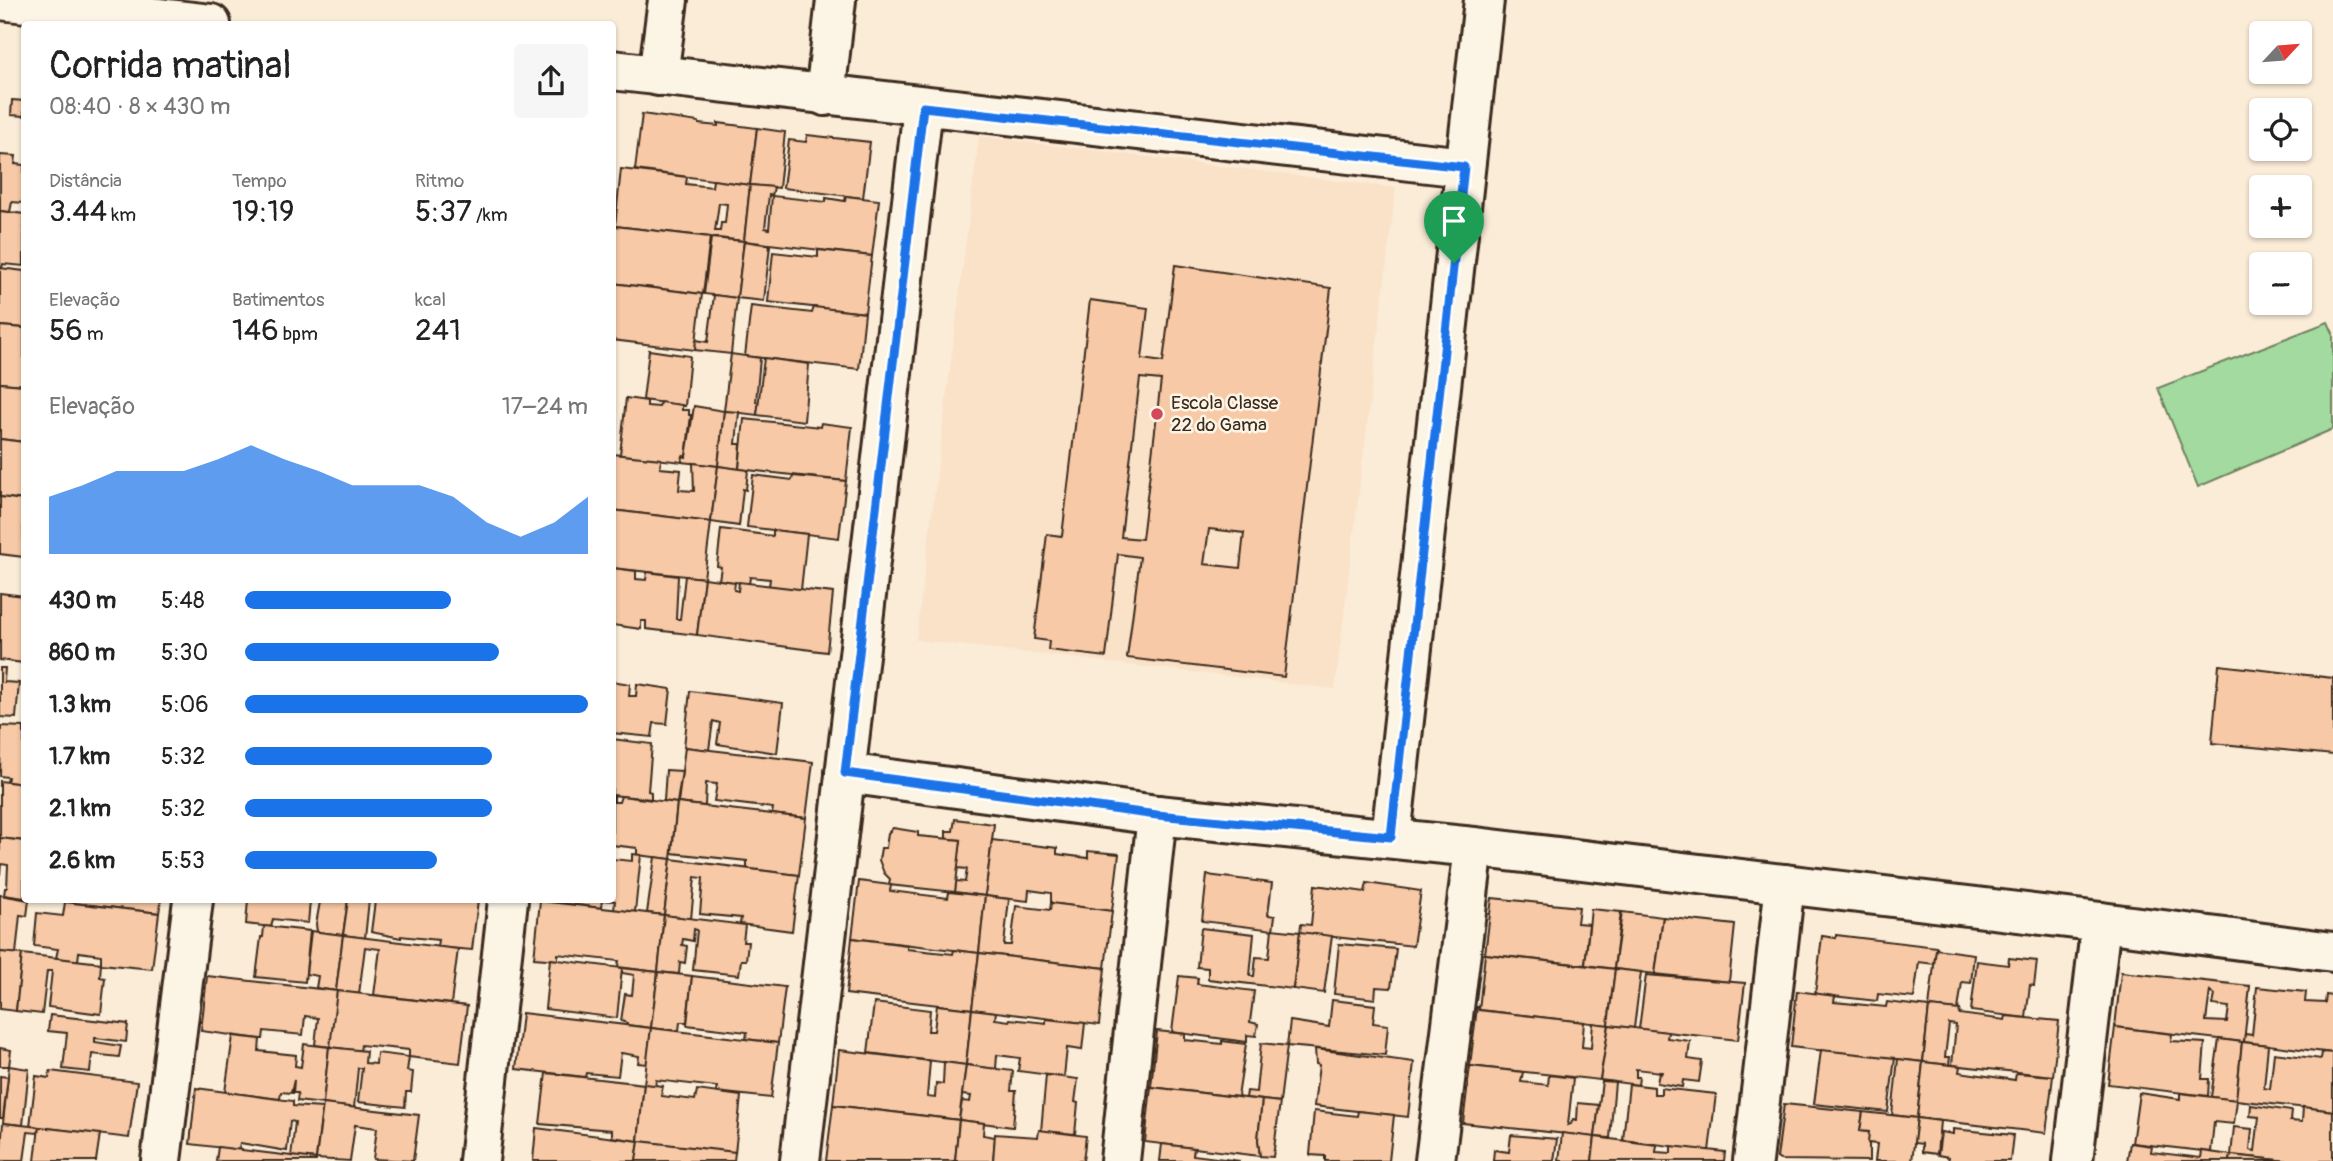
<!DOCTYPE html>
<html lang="pt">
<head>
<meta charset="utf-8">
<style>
  :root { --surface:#fff; --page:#f6f6f6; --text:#222; --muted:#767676; --accent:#1a73e8 }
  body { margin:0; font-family:Pangolin,sans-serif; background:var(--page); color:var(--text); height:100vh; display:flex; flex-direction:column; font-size:26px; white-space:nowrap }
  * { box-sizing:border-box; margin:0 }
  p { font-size:23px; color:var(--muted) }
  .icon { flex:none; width:38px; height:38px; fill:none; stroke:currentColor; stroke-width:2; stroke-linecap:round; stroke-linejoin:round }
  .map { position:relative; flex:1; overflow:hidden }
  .sheet { position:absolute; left:21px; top:21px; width:595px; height:882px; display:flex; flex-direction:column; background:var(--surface); border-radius:7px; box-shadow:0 2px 5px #0004 }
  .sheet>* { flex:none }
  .needle { width:46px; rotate:64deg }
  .fabs { position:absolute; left:2249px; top:21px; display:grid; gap:14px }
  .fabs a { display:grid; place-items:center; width:63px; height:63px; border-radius:7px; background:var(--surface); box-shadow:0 2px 5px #0004; font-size:35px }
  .pin { position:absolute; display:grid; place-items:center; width:60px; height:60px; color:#fff; margin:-72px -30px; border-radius:50% 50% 50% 0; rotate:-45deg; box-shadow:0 0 7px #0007 }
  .pin .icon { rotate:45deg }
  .round { display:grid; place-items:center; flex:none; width:74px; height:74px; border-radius:7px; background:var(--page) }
  .overview { display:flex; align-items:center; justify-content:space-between; height:119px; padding:0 28px }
  h1 { font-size:38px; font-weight:600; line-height:52px }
  .metrics { display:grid; grid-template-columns:repeat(3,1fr); gap:10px; height:119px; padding:7px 28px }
  .metrics div { display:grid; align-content:center }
  .metrics b { font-size:30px; font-weight:600 }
  .metrics small { font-size:19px; font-weight:400 }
  .metrics p { font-size:19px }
  .chart { height:196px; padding:14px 28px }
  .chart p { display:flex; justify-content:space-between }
  .chart svg { width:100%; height:126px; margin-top:7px; fill:var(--accent); opacity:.7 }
  ul { padding:0 28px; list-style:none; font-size:23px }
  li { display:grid; grid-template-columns:112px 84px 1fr; align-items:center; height:52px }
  li i { height:18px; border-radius:9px; background:var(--accent) }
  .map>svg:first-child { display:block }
  .built { fill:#fae2c9 }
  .green { fill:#a2da9f; stroke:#6e825e; stroke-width:2 }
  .building { fill:#f7c9a6; stroke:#3b2a1e; stroke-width:2; fill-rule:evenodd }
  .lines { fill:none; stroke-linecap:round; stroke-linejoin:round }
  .minor-casing { stroke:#3b2a1e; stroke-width:44 }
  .minor { stroke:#fcf5e5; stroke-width:38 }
  .route-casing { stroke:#fff; stroke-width:14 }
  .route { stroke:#1a73e8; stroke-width:9 }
  .poi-dot { fill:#d1495b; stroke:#fcf5e5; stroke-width:2.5 }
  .labels { text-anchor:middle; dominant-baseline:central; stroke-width:5; stroke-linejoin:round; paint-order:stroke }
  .poi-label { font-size:19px; fill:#3b2a1e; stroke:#fcf5e5; text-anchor:start }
</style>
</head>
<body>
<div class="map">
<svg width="2333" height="1161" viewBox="0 0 2333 1161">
  <rect width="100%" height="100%" fill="#fbecd8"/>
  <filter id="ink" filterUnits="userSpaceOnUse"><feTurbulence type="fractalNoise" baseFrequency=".0143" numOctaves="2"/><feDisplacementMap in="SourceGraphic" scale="14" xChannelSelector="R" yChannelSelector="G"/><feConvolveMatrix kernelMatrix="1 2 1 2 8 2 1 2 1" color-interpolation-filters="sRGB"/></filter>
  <g filter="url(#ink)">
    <polygon class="built" points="979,136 1396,188 1335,689 916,640"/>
    <polygon class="green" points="2328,322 2333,333 2333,429 2198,487 2158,388"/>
    <g class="building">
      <polygon points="12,100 24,101 24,116 11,115"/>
      <polygon points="642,114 699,122 699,124 718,126 718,123 757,128 750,185 635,170"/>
      <polygon points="757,128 785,132 779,188 750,185"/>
      <polygon points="807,135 870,142 863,198 783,188 789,140 806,142"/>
      <polygon points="0,155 16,156 15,164 24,165 24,203 12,202 10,212 0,211"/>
      <path d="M621 169 687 177 686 184 712 187 713 180 750 185 744 241 615 226ZM719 203 727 204 725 223H721L720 231H715Z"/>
      <path d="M750 185 774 187 772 196 826 202V198L845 201 846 196 879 200 872 256 744 241ZM769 195 772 196 769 229 765 228Z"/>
      <polygon points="0,211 24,214 24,266 3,264 2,268 0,268"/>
      <polygon points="615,226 710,237 703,294 612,283"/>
      <polygon points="711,238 744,241 737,298 704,294"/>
      <polygon points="744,241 770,245 764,301 737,298"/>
      <polygon points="818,250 872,256 865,313 768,302 773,252 818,257"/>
      <path d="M1175 265 1331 288 1284 677 1127 658 1140 557 1118 554 1106 657 1048 650 1049 641 1034 639 1047 534 1062 536 1090 300 1148 308 1142 359 1163 362ZM1140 378 1161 380 1142 539 1121 537ZM1209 529 1244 533 1240 568 1204 564Z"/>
      <polygon points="0,268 24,271 24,328 0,326"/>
      <polygon points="612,283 702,294 695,350 612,340"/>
      <polygon points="714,295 737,298 731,354 695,350 696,340 708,342"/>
      <polygon points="751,306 812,313 814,307 865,313 859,369 745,356"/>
      <polygon points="0,326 24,328 24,385 0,383"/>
      <polygon points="649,350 690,356 685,406 643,400"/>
      <polygon points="731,354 760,358 756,402 759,402 757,415 724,411"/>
      <polygon points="764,358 809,364 804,421 757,415"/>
      <polygon points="0,383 24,385 24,442 0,439"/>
      <polygon points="626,398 647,401 647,406 659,407 660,402 682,405 682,410 689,410 689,415 691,415 686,457 683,456 682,462 620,455"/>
      <polygon points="694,406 724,411 718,466 682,462 683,456 686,457"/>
      <polygon points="724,411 739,412 736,444 741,444 739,469 718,466"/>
      <polygon points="744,419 820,427 821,423 852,427 846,481 739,469"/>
      <polygon points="0,439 24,442 24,500 0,497"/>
      <polygon points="612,454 661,459 660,468 681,470 679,490 694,491 693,463 718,466 711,522 612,510"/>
      <polygon points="718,466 748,470 746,490 743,489 739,526 711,522"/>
      <polygon points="753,475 792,480 793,476 846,481 839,538 747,527"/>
      <polygon points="0,497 23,500 24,557 0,554"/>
      <polygon points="612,510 711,522 704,578 612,568"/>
      <polygon points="721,529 773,536 773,530 807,534 801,590 769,586 770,579 750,577 749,584 719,580 721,567 717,566"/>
      <polygon points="612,568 636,571 636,579 646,580 647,572 678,576 676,619 680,619 685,576 704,578 697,635 646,629 646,621 641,621 641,629 612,625"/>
      <polygon points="704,578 735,582 734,590 738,591 739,582 833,593 827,652 697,635"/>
      <polygon points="0,593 24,596 24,663 0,660"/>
      <polygon points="2219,665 2333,678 2333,755 2212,743"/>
      <polygon points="0,668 5,668 4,682 19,683 16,718 0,717"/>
      <polygon points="612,681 630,684 629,696 636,696 637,684 671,689 667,724 654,723 652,737 612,733"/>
      <polygon points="690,691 783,703 777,753 717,744 720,723 713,721 709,750 684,747"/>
      <polygon points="1,726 24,727 24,784 7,782 8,777 0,776"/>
      <polygon points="612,739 652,744 648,791 651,792 651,799 612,795"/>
      <polygon points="685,747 813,762 806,818 772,814 773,808 714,801 717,784 706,783 705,806 678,803"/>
      <polygon points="666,770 682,771 677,803 664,801"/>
      <polygon points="0,781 24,784 24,841 0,838"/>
      <polygon points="612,795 614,796 614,802 619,802 621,796 677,803 671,859 637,855 637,848 612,845"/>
      <polygon points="677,803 806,818 799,875 747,869 747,861 672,853"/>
      <polygon points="955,819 994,824 985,896 955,892 956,881 965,882 967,869 957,868 961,840 946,839 946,831 953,831"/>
      <polygon points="893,828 918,832 918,836 961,840 955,892 889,885 890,879 884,873 879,860 881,848 886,848 888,833"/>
      <polygon points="0,838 24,841 24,898 4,895 5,888 7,888 8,865 1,864 0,875"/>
      <polygon points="992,840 1057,848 1057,854 1088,858 1088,851 1119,854 1112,911 1051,903 1051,893 1029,890 1028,901 985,896"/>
      <polygon points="632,854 641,855 635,912 614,910 615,901 602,900 601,908 536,900 612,900 612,859 632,861"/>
      <polygon points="655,857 671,859 664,915 647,913"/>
      <polygon points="671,859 799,875 792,931 740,924 741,918 700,914 703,878 695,877 691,919 664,915"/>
      <polygon points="1207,875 1272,883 1268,915 1275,916 1273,930 1202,921"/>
      <polygon points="859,881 891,885 890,891 948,898 949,892 985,896 979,953 852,938"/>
      <polygon points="1367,883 1421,891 1413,946 1300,933 1301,924 1311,925 1315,885 1365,892"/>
      <polygon points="0,895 29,900 27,916 20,915 16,954 0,952"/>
      <polygon points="985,896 1009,899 1004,945 1011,945 1016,906 1050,910 1051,903 1112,911 1105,968 979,953"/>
      <polygon points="1492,898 1579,907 1577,923 1589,924 1585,965 1485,954"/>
      <polygon points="66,900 161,900 159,913 65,902"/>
      <polygon points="248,900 348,900 343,935 317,932 316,924 320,902 310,901 308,923 273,919 271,927 246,924"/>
      <polygon points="348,900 478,900 472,950 437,947 438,940 401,936 401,938 371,932 375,901 369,900 365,938 343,935"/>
      <polygon points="540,901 664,915 658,972 618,967 619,961 558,954 558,960 534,958"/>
      <polygon points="65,902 159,913 152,969 101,964 101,955 79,952 78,961 56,958 58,949 34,946 37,913 63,916"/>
      <polygon points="1591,909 1621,912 1614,969 1585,965"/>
      <polygon points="1622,912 1663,917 1655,974 1614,969"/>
      <polygon points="664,915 745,925 743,942 748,942 746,960 741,960 739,975 693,970 697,930 694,929 693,941 683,939 682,945 687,946 685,963 680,962 679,974 658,972"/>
      <polygon points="1663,917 1735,925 1729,982 1655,974"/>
      <polygon points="264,926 310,931 305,982 256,977 261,937 263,937"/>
      <polygon points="1201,928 1254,934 1250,976 1254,976 1256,957 1269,958 1272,929 1300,932 1293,989 1208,979 1208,968 1197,967"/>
      <polygon points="311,931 343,935 336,991 316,988 318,976 306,974"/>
      <polygon points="1300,932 1332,936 1324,993 1293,989"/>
      <polygon points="343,935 458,949 451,1004 374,995 380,949 365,947 359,994 336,991"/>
      <polygon points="1836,935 1937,947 1934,964 1919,962 1914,998 1878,994 1877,1001 1815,994 1822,936 1836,938"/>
      <polygon points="852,938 907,945 907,949 953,954 954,950 979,953 972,1009 846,994"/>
      <polygon points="1339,944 1396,949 1391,988 1376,987 1375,999 1334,994"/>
      <polygon points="1936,949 1974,954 1971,983 1962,982 1958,1010 1929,1007"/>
      <polygon points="0,952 22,954 16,1011 0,1009"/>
      <polygon points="979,953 1105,968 1099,1025 972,1009"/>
      <polygon points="22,954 101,963 100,977 105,978 101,1014 48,1007 52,971 47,971 42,1014 16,1011"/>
      <polygon points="1485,954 1615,969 1608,1025 1479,1010"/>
      <polygon points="2009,958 2037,961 2034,986 2030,985 2026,1018 1971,1011 1977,961 2008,965"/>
      <polygon points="550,959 622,968 617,1018 545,1009"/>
      <polygon points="622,968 658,972 651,1028 627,1025 627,1023 621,1021 625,994 632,995 634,975 622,973"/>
      <polygon points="1615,969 1641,972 1634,1028 1608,1025"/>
      <polygon points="658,972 692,976 687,1022 680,1022 679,1031 651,1028"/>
      <path d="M2121 972 2250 986 2244 1042 2115 1027ZM2210 991 2215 995 2213 1005 2229 1007 2227 1022 2206 1021Z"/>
      <polygon points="1646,975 1745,983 1738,1040 1639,1029"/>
      <polygon points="207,976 337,991 331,1047 315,1045 318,1018 305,1016 303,1035 264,1031 263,1039 260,1039 201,1031"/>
      <polygon points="692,976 785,987 778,1043 746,1039 747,1032 687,1025"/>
      <polygon points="1179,976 1198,978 1197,984 1254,991 1250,1022 1258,1024 1256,1036 1247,1035 1247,1042 1172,1032"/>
      <polygon points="2257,987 2306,992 2305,1002 2325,1003 2326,995 2333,996 2333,1053 2244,1042 2245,1034 2252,1035"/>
      <polygon points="337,991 467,1006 460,1063 409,1057 409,1050 361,1045 360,1051 330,1047"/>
      <polygon points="1797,991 1835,996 1834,1002 1886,1007 1887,1002 1929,1007 1923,1062 1791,1047"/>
      <polygon points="1332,1000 1375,1005 1373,1023 1388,1025 1385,1055 1287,1046 1290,1021 1329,1027"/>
      <polygon points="874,1003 930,1010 928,1031 934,1031 937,1005 972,1009 966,1065 868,1053"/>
      <polygon points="1477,1007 1479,1007 1479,1010 1584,1022 1582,1047 1591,1048 1593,1023 1609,1025 1600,1080 1470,1066"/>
      <polygon points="1929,1007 1960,1010 1959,1014 2005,1020 2006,1016 2059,1021 2053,1076 1952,1065 1956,1025 1949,1024 1945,1057 1950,1057 1949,1065 1923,1062"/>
      <polygon points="972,1009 996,1012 995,1019 1009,1021 1010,1019 1046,1023 1046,1019 1085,1023 1082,1050 1067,1048 1064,1077 1018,1071 1020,1058 997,1055 996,1069 966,1065"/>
      <polygon points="522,1013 651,1028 647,1064 638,1063 639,1056 621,1053 618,1076 586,1073 585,1077 516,1069"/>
      <polygon points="50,1015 128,1024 126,1042 95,1038 95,1042 121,1046 119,1057 92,1054 90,1072 63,1069 67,1033 48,1031"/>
      <polygon points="1609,1025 1668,1032 1667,1038 1690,1041 1688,1059 1702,1061 1699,1082 1683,1080 1682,1087 1657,1083 1659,1073 1661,1074 1662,1072 1636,1069 1636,1077 1639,1077 1638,1085 1600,1080"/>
      <polygon points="2115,1027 2172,1034 2171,1041 2205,1043 2202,1079 2209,1079 2208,1096 2108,1084"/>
      <polygon points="651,1028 778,1043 771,1098 716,1092 717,1087 656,1080 655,1086 644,1084"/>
      <polygon points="1157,1031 1185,1034 1185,1040 1222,1044 1222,1041 1246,1044 1238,1097 1151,1087"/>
      <polygon points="233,1036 260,1039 259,1051 296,1055 295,1066 301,1067 304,1044 329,1047 323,1104 297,1101 298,1093 293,1093 294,1080 291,1093 281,1092 280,1099 225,1092"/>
      <polygon points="2219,1039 2242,1042 2236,1100 2211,1097"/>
      <polygon points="2242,1042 2268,1045 2264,1088 2270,1089 2274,1053 2321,1059 2322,1052 2333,1053 2333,1111 2236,1100"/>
      <polygon points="1261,1043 1287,1046 1280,1102 1246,1098 1247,1091 1256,1092"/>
      <polygon points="329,1047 366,1051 365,1063 376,1064 377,1053 409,1057 407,1071 413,1072 411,1092 406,1092 405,1107 358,1102 362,1068 358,1068 354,1108 323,1104"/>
      <polygon points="0,1048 11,1050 9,1066 0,1066"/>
      <polygon points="1315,1049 1414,1062 1408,1117 1314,1106 1319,1065 1316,1064"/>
      <polygon points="839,1050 930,1061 927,1097 935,1098 936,1083 943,1084 944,1062 966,1065 959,1120 833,1105"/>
      <polygon points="1821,1050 1895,1058 1888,1112 1814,1104"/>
      <polygon points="1898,1059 1923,1062 1917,1118 1892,1115"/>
      <polygon points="1923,1062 1960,1066 1959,1072 2015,1080 2016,1073 2053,1076 2046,1133 1917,1118"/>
      <polygon points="966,1065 1013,1071 1011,1091 1016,1091 1013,1127 959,1120 962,1101 970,1102 971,1096 962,1095"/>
      <polygon points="9,1066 29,1069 23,1125 3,1123"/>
      <polygon points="1470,1066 1523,1072 1521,1082 1548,1085 1549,1075 1573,1078 1568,1125 1571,1124 1573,1119 1577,1120 1578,1103 1599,1105 1595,1137 1463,1123"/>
      <polygon points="50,1071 137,1082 129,1138 30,1126 36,1076 49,1078"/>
      <polygon points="546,1073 644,1084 638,1141 612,1137 612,1130 540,1124"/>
      <polygon points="1046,1075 1078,1079 1075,1102 1078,1103 1075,1134 1041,1131"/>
      <polygon points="0,1076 8,1077 3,1118 0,1118"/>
      <polygon points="1602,1081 1615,1082 1610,1138 1595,1137"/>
      <polygon points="644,1084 663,1086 661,1096 695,1100 697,1090 741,1096 735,1153 638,1141"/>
      <polygon points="1629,1084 1654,1087 1654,1094 1661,1094 1661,1088 1716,1094 1709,1151 1623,1140"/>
      <polygon points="1151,1087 1262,1100 1258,1140 1260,1156 1145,1142"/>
      <polygon points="196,1088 293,1101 293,1106 322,1108 316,1159 291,1157 295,1122 290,1121 287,1151 240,1143 239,1150 190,1144"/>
      <polygon points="2139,1093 2180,1099 2180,1093 2237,1100 2234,1124 2214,1122 2211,1152 2132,1143"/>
      <polygon points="1262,1100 1280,1102 1273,1157 1260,1156 1258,1140"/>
      <polygon points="323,1104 419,1115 413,1161 373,1159 377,1128 355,1125 350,1161 316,1159"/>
      <polygon points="1784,1104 1863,1112 1860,1131 1869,1132 1869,1161 1780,1160 1777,1158"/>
      <polygon points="833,1105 959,1120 955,1161 826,1161"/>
      <polygon points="2251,1105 2291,1111 2290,1121 2302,1122 2303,1107 2333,1111 2333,1161 2288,1161 2231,1155 2234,1127 2252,1129 2250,1150 2255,1151 2259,1117 2250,1116"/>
      <polygon points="1314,1111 1357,1116 1358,1111 1394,1115 1389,1161 1325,1161 1325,1156 1310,1155"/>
      <polygon points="1863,1112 1917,1118 1912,1161 1875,1161 1877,1144 1868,1143 1869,1132 1860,1131"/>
      <polygon points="1917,1118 1940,1121 1937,1154 1922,1152 1922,1144 1914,1143"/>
      <polygon points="959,1120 984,1123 983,1135 995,1137 993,1161 955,1161"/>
      <polygon points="3,1123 39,1127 38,1133 28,1132 24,1161 0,1161"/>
      <polygon points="39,1127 100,1134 96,1161 35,1161"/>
      <polygon points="536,1128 639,1141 636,1161 533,1161"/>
      <polygon points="1953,1129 2013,1135 2010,1161 1948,1161 1949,1157 1938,1155 1941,1132 1953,1134"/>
      <polygon points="1039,1130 1086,1136 1083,1161 993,1161 995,1134 1038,1137"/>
      <polygon points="1562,1133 1595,1137 1592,1161 1559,1161"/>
      <polygon points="1511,1135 1557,1139 1554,1161 1493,1161 1494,1150 1509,1152"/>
      <polygon points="1595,1137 1657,1145 1656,1152 1671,1153 1671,1146 1725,1152 1724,1161 1592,1161"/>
      <polygon points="639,1141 735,1152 734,1161 636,1161"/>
      <polygon points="2130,1143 2152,1146 2151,1152 2201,1158 2202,1151 2231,1155 2230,1161 2127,1161"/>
      <polygon points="1162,1144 1194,1148 1193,1155 1240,1161 1160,1161"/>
      <polygon points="218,1147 316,1159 316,1161 216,1161"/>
      <polygon points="2231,1155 2288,1161 2230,1161"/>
    </g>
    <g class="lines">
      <defs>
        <g id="minor">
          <polyline points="0,0 211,24"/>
          <polyline points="612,70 1464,167"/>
          <polyline points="658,76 668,0"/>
          <polyline points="825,96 836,0"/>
          <polyline points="845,773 1157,815 1474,847 2101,922 2333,952"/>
          <polyline points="1391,837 1484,0"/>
          <polyline points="161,1161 193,900"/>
          <polyline points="479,1161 508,900"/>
          <polyline points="800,1161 923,107"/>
          <polyline points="1120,1161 1157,815"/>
          <polyline points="1435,1161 1474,847"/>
          <polyline points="1753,1161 1785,884"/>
          <polyline points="2073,1161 2101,922"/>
        </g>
      </defs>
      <use href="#minor" class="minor-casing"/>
      <use href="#minor" class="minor"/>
    </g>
  </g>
  <g class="lines" filter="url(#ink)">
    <defs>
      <polygon id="route" points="923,107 1464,167 1391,837 1157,815 845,773"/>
    </defs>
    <use href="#route" class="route-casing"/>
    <use href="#route" class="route"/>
  </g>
  <circle class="poi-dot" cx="1157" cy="414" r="7"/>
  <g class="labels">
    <g class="poi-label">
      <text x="1171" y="403">Escola Classe<tspan x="1171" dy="22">22 do Gama</tspan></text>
    </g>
  </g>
</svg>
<div class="fabs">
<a><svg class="needle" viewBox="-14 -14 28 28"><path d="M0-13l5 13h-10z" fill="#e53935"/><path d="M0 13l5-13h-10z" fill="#767676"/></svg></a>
<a><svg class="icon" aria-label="locate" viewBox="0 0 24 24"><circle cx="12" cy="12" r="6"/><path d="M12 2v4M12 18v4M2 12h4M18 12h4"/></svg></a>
<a>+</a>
<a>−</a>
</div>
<div class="pin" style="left:1454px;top:263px;background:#1e9e55"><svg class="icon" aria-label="arrive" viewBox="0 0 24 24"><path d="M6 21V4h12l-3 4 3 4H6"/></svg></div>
<section class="sheet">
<div class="overview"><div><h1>Corrida matinal</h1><p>08:40 · 8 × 430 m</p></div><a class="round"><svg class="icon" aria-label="share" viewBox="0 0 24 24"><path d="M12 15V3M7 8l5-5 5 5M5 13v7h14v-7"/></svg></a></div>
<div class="metrics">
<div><p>Distância</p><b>3.44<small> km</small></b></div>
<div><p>Tempo</p><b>19:19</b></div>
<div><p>Ritmo</p><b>5:37<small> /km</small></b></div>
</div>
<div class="metrics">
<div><p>Elevação</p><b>56<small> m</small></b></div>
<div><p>Batimentos</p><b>146<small> bpm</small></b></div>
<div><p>kcal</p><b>241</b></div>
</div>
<div class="chart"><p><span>Elevação</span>17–24 m</p>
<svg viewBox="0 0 160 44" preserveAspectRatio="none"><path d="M0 44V24L10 20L20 15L30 15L40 15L50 11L60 6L70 11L80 15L90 20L100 20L110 20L120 24L130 33L140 38L150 33L160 24V44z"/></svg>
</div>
<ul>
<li><b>430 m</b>5:48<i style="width:60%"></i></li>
<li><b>860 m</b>5:30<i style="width:74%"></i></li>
<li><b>1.3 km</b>5:06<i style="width:100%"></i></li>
<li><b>1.7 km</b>5:32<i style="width:72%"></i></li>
<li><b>2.1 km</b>5:32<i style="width:72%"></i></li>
<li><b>2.6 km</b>5:53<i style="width:56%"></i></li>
</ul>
</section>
</div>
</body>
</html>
